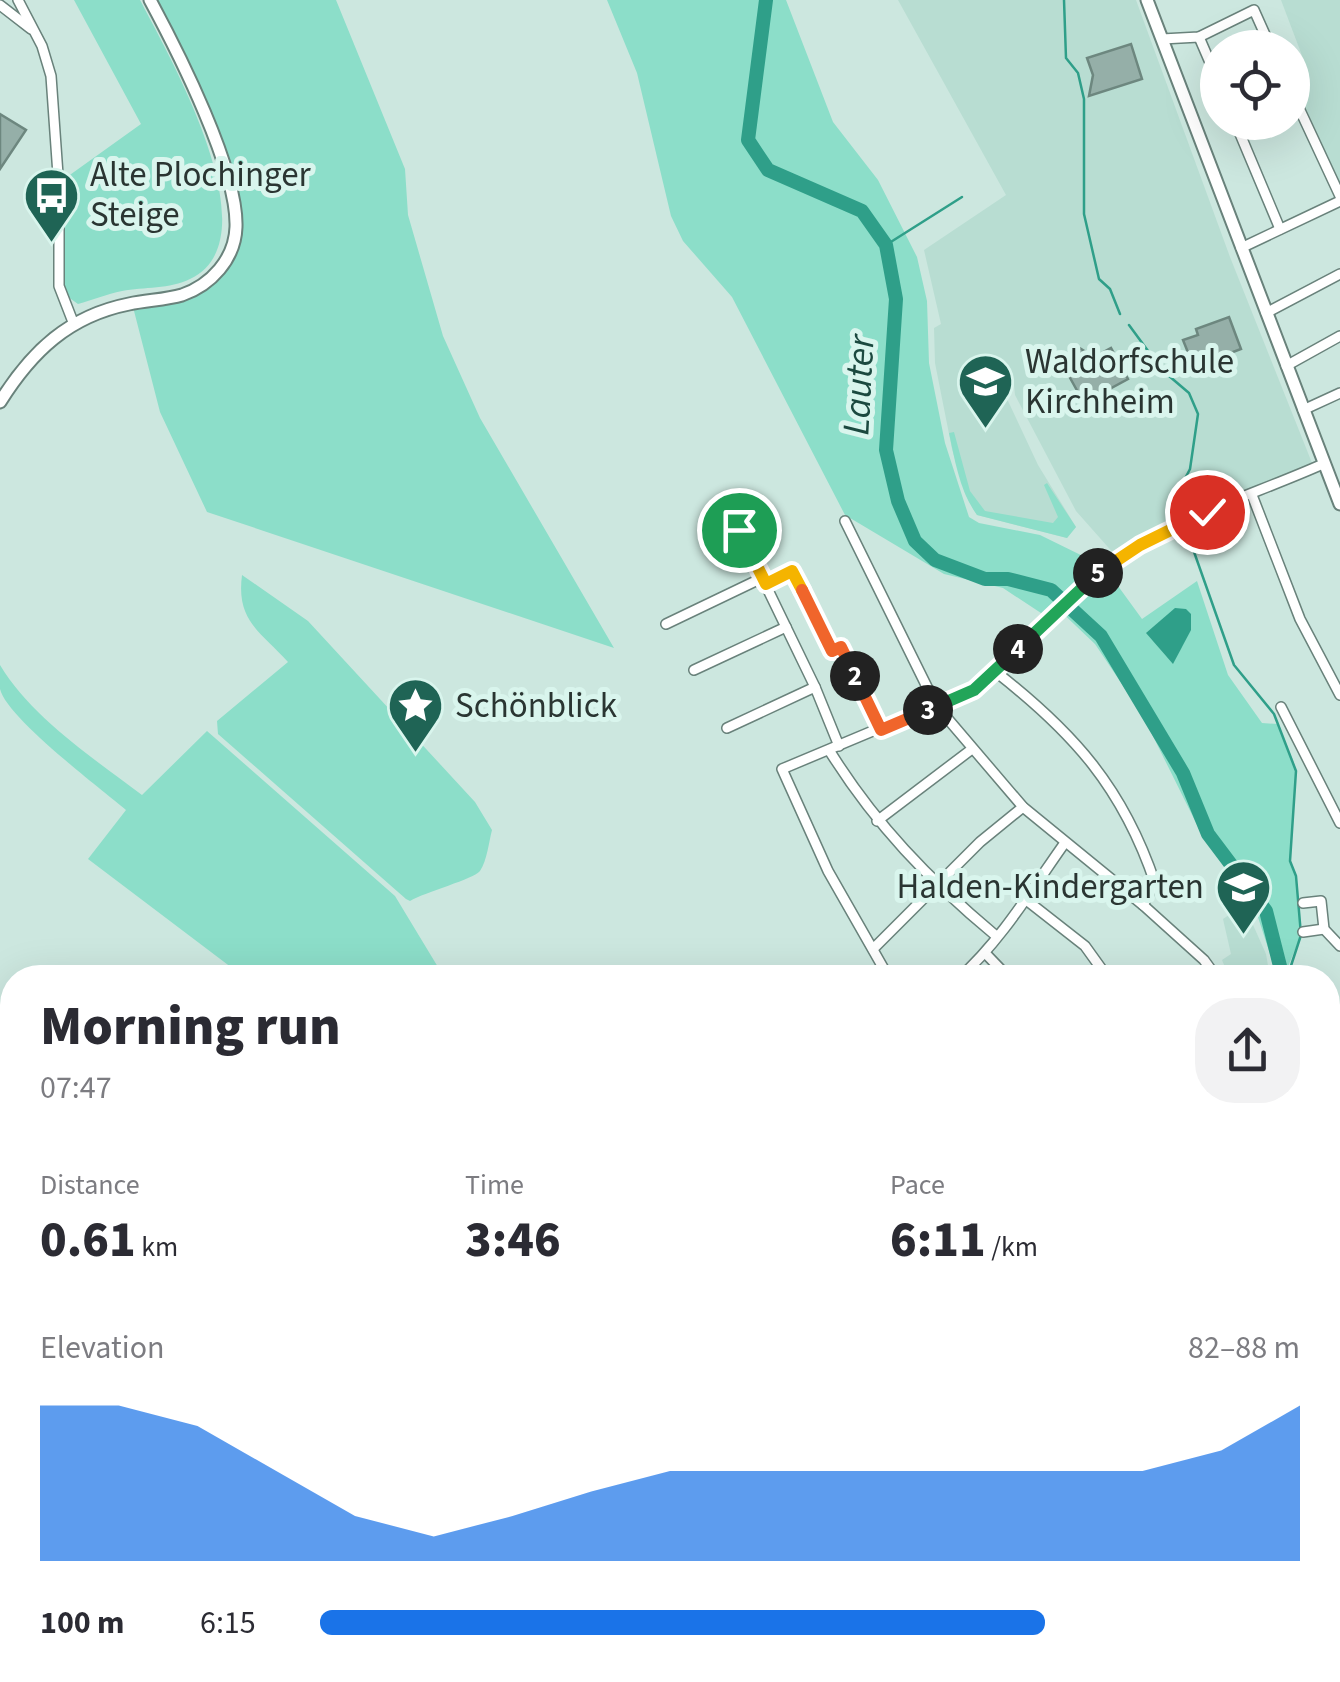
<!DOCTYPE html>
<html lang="en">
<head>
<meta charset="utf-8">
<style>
  :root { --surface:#fff; --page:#f2f2f3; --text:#2b2b33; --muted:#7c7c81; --accent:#1a73e8 }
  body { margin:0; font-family:"Source Sans 3",sans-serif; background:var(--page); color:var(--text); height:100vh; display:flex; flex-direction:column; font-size:38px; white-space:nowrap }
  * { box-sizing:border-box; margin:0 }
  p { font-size:32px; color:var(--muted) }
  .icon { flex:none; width:55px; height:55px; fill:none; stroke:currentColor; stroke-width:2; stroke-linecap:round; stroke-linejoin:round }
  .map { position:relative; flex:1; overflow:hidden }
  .side { position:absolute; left:0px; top:965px; width:1340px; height:718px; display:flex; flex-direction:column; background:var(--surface); border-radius:40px 40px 0 0; box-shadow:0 10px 40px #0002 }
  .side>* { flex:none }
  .controls { position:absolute; left:1200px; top:30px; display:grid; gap:20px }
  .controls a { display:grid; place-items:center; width:110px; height:110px; border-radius:50%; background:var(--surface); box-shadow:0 10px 40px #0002; font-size:50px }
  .pin { position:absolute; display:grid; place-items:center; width:85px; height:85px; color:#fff; margin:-42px; border:5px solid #fff; border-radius:50%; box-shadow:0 2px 10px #0007 }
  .km { position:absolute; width:50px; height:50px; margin:-25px; border-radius:50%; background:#222; color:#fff; font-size:28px; line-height:50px; text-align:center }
  .round { display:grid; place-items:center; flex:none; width:105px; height:105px; border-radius:40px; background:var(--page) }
  .headline { display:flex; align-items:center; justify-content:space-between; height:170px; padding:0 40px }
  h1 { font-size:55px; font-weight:800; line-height:75px }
  .metrics { display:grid; grid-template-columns:repeat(3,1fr); gap:15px; height:170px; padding:10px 40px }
  .metrics div { display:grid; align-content:center }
  .metrics b { font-size:50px; font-weight:800 }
  .metrics small { font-size:28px; font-weight:400 }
  .metrics p { font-size:28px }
  .chart { height:280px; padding:20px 40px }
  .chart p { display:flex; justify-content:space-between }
  .chart svg { width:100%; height:180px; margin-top:10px; fill:var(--accent); opacity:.7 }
  ul { padding:0 40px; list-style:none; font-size:32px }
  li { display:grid; grid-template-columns:160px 120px 1fr; align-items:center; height:75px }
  li i { height:25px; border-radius:12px; background:var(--accent) }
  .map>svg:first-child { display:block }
  .built { fill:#b8ddd2 }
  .green { fill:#8cdec9 }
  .water { fill:#2f9f89 }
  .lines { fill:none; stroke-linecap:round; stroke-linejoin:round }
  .stream { stroke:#2f9f89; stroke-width:2.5 }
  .river { stroke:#2f9f89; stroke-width:14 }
  .building { fill:#95afa8; stroke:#6d877f; stroke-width:2.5 }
  .street-casing { stroke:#69827b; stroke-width:12 }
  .secondary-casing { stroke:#69827b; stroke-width:15 }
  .street { stroke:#fff; stroke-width:9 }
  .secondary { stroke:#fff; stroke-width:11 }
  .split-1-casing { stroke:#fff; stroke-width:20 }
  .split-2-casing { stroke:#fff; stroke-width:20 }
  .split-3-casing { stroke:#fff; stroke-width:20 }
  .split-4-casing { stroke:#fff; stroke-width:20 }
  .split-5-casing { stroke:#fff; stroke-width:20 }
  .split-6-casing { stroke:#fff; stroke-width:20 }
  .split-1 { stroke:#f5b400; stroke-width:12 }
  .split-2 { stroke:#f0652b; stroke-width:12 }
  .split-3 { stroke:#f0652b; stroke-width:12 }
  .split-4 { stroke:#22a559; stroke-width:12 }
  .split-5 { stroke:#22a559; stroke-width:12 }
  .split-6 { stroke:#f5b400; stroke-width:12 }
  .labels { text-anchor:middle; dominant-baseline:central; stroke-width:10; stroke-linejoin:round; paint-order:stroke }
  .poi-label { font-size:35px; fill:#2a3532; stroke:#d9f5ed; text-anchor:start }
  .water-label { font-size:38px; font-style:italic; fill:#1b493f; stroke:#d9f5ed }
</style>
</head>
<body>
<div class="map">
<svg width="1340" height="1682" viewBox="0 0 1340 1682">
  <rect width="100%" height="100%" fill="#cce7df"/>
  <g class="built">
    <polygon points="898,0 1136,0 1230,257 1312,463 1115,555 1076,511 1015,395 1013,376 1003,359 983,370 987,380 1001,386 1038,465 1076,527 1067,538 977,515 966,496 952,449 935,363 934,328 941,324 924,250 1006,195"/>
    <polygon points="1281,0 1340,0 1340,183 1293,81 1309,74"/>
    <polygon points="1237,889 1266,954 1270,977 1229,977 1222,960 1231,954 1223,919 1229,915 1223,894"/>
  </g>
  <g class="green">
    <path d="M74 0H140C168 54 275 239 190 279 170 289 144 287 122 291 107 294 92 300 78 304L64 294 60 182 141 124Z"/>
    <polygon points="158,0 336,0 405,169 408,215 443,336 480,418 614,648 207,512 160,412 133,307 177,301 233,253 236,191 223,141"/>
    <path d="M607 0H786L833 122 878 180 917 257 927 301 929 363 945 443 969 517 979 523 1040 535 1093 561 1096 566 1072 586 1082 600 1110 575 1142 619 1197 581 1228 675 1262 723 1278 724C1282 741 1293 754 1296 771L1290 861 1296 876 1301 935 1285 974 1270 954 1255 908 1203 837 1142 714 1095 644 1054 605 1044 615 1003 588 944 574 845 515 732 297 683 241 671 216 637 73Z"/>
    <path d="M954 432 970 491 985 511 1053 523 1058 517 1044 485 1047 483 1076 527 1067 538 977 515C960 492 955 461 949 433Z"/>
    <path d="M242 575 308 621 475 802 492 830C489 841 487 861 480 871 474 879 425 892 410 901L406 899 218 734 217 721 288 662C260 631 236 621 242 575Z"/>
    <path d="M0 665C32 718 93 758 142 795L207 731 395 896 444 977H244L88 859 126 810C100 788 7 718 0 689 0 682 0 672 0 665Z"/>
    <polygon points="12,1669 83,1670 84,1682 0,1682 0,1671"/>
    <polygon points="98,1670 230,1670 235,1682 100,1682"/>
    <polygon points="526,1670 624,1670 642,1682 514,1682"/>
    <polygon points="687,1670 825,1670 844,1682 685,1682"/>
  </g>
  <polygon class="water" points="1175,608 1186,609 1191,614 1191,630 1173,664 1146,633"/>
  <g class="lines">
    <g class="stream">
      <polyline points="1064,0 1066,58 1078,73 1084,99 1084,214 1099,279 1110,289 1120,314"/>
      <polyline points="886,245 962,197"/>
      <polyline points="1129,325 1162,370 1189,393 1198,414 1190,469 1178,492 1183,512"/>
      <polyline points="1193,549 1234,665 1274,714 1296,771 1290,861 1296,876 1301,935 1287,978"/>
      <polyline points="425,1670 433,1682"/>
    </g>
    <g class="river">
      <polyline points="766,0 748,140 768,170 862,211 886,245 896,299 886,450 898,501 915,541 935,560 985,579 1008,579 1051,590 1101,636 1183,773 1208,834 1266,911 1283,978"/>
      <polyline points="1328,1144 1340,1164"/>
    </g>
  </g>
  <g class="building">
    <polygon points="1131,44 1142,79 1089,96 1093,75 1087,58"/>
    <polygon points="0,114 26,130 0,169"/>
    <polygon points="1229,317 1241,349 1180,372 1177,365 1191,360 1183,340 1198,335 1196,329"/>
    <polygon points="1078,347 1094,357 1111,348 1128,379 1089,400 1084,392 1079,394 1059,358"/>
  </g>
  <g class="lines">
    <defs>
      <g id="street">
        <polyline points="18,0 42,46 51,76 59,189 59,286 73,322"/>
        <polyline points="0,5 31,29"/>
        <polyline points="1199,37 1218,81"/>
        <polyline points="1162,39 1199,37 1254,10 1271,48"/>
        <polyline points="1292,93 1340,196"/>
        <polyline points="1235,122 1280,229"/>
        <polyline points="1241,248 1340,201"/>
        <polyline points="1266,313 1340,274"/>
        <polyline points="1286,366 1340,336"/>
        <polyline points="1303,410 1340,393"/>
        <polyline points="1252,495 1300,619 1340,695"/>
        <polyline points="845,521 929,691 947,718 1023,807 1143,905 1204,960 1217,978"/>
        <polyline points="739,530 815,687"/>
        <polyline points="765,585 792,571 832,651 841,647 881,730"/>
        <polyline points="666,624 762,578"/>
        <polyline points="694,670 786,627"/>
        <path d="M996 672C1074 733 1123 788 1155 883L1143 905"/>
        <polyline points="1281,707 1340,823"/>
        <polyline points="727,728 815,687 839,746"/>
        <path d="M829 750C875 824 929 880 995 935"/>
        <polyline points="877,821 972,749"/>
        <polyline points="1025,899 1085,946 1108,978"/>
        <polyline points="1303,903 1321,901 1324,929 1340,946"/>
        <polyline points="1303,932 1324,929"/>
        <polyline points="873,949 980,842 1023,807"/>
        <polyline points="986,954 1009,978"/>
        <path d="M889 978 828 871 782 769 973 689C1020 654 1055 605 1102 569 1166 520 1249 497 1323 464"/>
        <path d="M959 978C1000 942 1032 889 1064 844"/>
        <polyline points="1328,1068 1340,1081"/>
        <polyline points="1328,1250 1340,1261"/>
        <polyline points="1328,1294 1340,1285"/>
        <polyline points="1328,1504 1340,1519"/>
      </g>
      <g id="secondary">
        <polyline points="1147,0 1340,504"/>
        <path d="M0 402C32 351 69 316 129 304 147 300 165 300 182 295 211 285 235 259 236 227 238 170 178 52 150 0"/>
        <polyline points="1328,1025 1340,1014"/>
        <polyline points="0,1078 12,1077"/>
      </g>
    </defs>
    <use href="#street" class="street-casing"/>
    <use href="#secondary" class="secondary-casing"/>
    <use href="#street" class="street"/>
    <use href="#secondary" class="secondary"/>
  </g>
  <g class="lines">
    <defs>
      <polyline id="split-1" points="739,530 766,584 792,571 802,590"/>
      <polyline id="split-2" points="802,590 832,651 841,647 855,676"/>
      <polyline id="split-3" points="855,676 881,730 928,710"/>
      <polyline id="split-4" points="928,710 974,690 1018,649"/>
      <polyline id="split-5" points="1018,649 1098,573"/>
      <polyline id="split-6" points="1098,573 1140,545 1207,512"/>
    </defs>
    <use href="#split-1" class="split-1-casing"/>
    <use href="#split-2" class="split-2-casing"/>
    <use href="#split-3" class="split-3-casing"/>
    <use href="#split-4" class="split-4-casing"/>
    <use href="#split-5" class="split-5-casing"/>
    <use href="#split-6" class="split-6-casing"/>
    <use href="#split-1" class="split-1"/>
    <use href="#split-2" class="split-2"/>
    <use href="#split-3" class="split-3"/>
    <use href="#split-4" class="split-4"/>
    <use href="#split-5" class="split-5"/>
    <use href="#split-6" class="split-6"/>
  </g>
  <defs>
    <symbol id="bus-pin" viewBox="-11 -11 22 30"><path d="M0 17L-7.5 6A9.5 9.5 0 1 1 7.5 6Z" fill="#1f6455" stroke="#d9f5ed"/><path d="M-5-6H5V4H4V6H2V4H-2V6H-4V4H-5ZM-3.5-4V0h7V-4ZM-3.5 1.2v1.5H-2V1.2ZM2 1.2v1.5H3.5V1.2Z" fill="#fff"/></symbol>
    <symbol id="school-pin" viewBox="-11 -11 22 30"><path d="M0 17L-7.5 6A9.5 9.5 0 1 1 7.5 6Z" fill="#1f6455" stroke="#d9f5ed"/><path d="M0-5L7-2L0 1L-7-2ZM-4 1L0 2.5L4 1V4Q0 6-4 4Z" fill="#fff"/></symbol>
    <symbol id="sight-pin" viewBox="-11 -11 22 30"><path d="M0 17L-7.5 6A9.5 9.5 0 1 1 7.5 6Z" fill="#1f6455" stroke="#d9f5ed"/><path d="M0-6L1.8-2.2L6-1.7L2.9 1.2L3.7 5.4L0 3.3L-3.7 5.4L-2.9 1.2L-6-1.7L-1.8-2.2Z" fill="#fff"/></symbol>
  </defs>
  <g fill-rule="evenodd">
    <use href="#bus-pin" x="20" y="164" width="63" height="86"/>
    <use href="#school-pin" x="954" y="350" width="63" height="86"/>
    <use href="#sight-pin" x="384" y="674" width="63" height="86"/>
    <use href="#school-pin" x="1212" y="856" width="63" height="86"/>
  </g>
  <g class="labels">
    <g class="poi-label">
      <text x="90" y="175">Alte Plochinger<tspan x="90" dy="40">Steige</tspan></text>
      <text x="1025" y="362">Waldorfschule<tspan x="1025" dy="40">Kirchheim</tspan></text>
      <text x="455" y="706">Schönblick</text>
      <text x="1204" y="887" text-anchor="end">Halden-Kindergarten</text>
    </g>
    <g class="water-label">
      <text transform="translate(859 385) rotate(-87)">Lauter</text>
    </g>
  </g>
</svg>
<div class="controls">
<a><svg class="icon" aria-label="locate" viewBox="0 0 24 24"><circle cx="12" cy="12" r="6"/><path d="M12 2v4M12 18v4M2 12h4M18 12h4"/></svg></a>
</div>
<div class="pin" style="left:739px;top:530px;background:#1e9e55"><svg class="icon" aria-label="arrive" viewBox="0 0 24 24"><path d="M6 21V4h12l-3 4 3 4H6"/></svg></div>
<div class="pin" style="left:1207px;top:512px;background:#d93025"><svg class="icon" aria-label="check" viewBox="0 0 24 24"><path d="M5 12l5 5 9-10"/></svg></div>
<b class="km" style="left:855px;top:676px">2</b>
<b class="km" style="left:928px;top:710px">3</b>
<b class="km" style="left:1018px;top:649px">4</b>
<b class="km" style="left:1098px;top:573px">5</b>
<section class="side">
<div class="headline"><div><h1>Morning run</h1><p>07:47</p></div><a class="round"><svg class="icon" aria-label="share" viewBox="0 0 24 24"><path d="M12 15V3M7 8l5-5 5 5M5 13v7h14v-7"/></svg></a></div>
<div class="metrics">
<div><p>Distance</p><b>0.61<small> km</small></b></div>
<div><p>Time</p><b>3:46</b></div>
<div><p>Pace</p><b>6:11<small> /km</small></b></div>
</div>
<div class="chart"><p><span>Elevation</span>82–88 m</p>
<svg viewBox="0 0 160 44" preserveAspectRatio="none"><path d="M0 44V6L10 6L20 11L30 22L40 33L50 38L60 33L70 27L80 22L90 22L100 22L110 22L120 22L130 22L140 22L150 17L160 6V44z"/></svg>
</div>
<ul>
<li><b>100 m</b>6:15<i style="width:74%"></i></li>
</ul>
</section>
</div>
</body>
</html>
